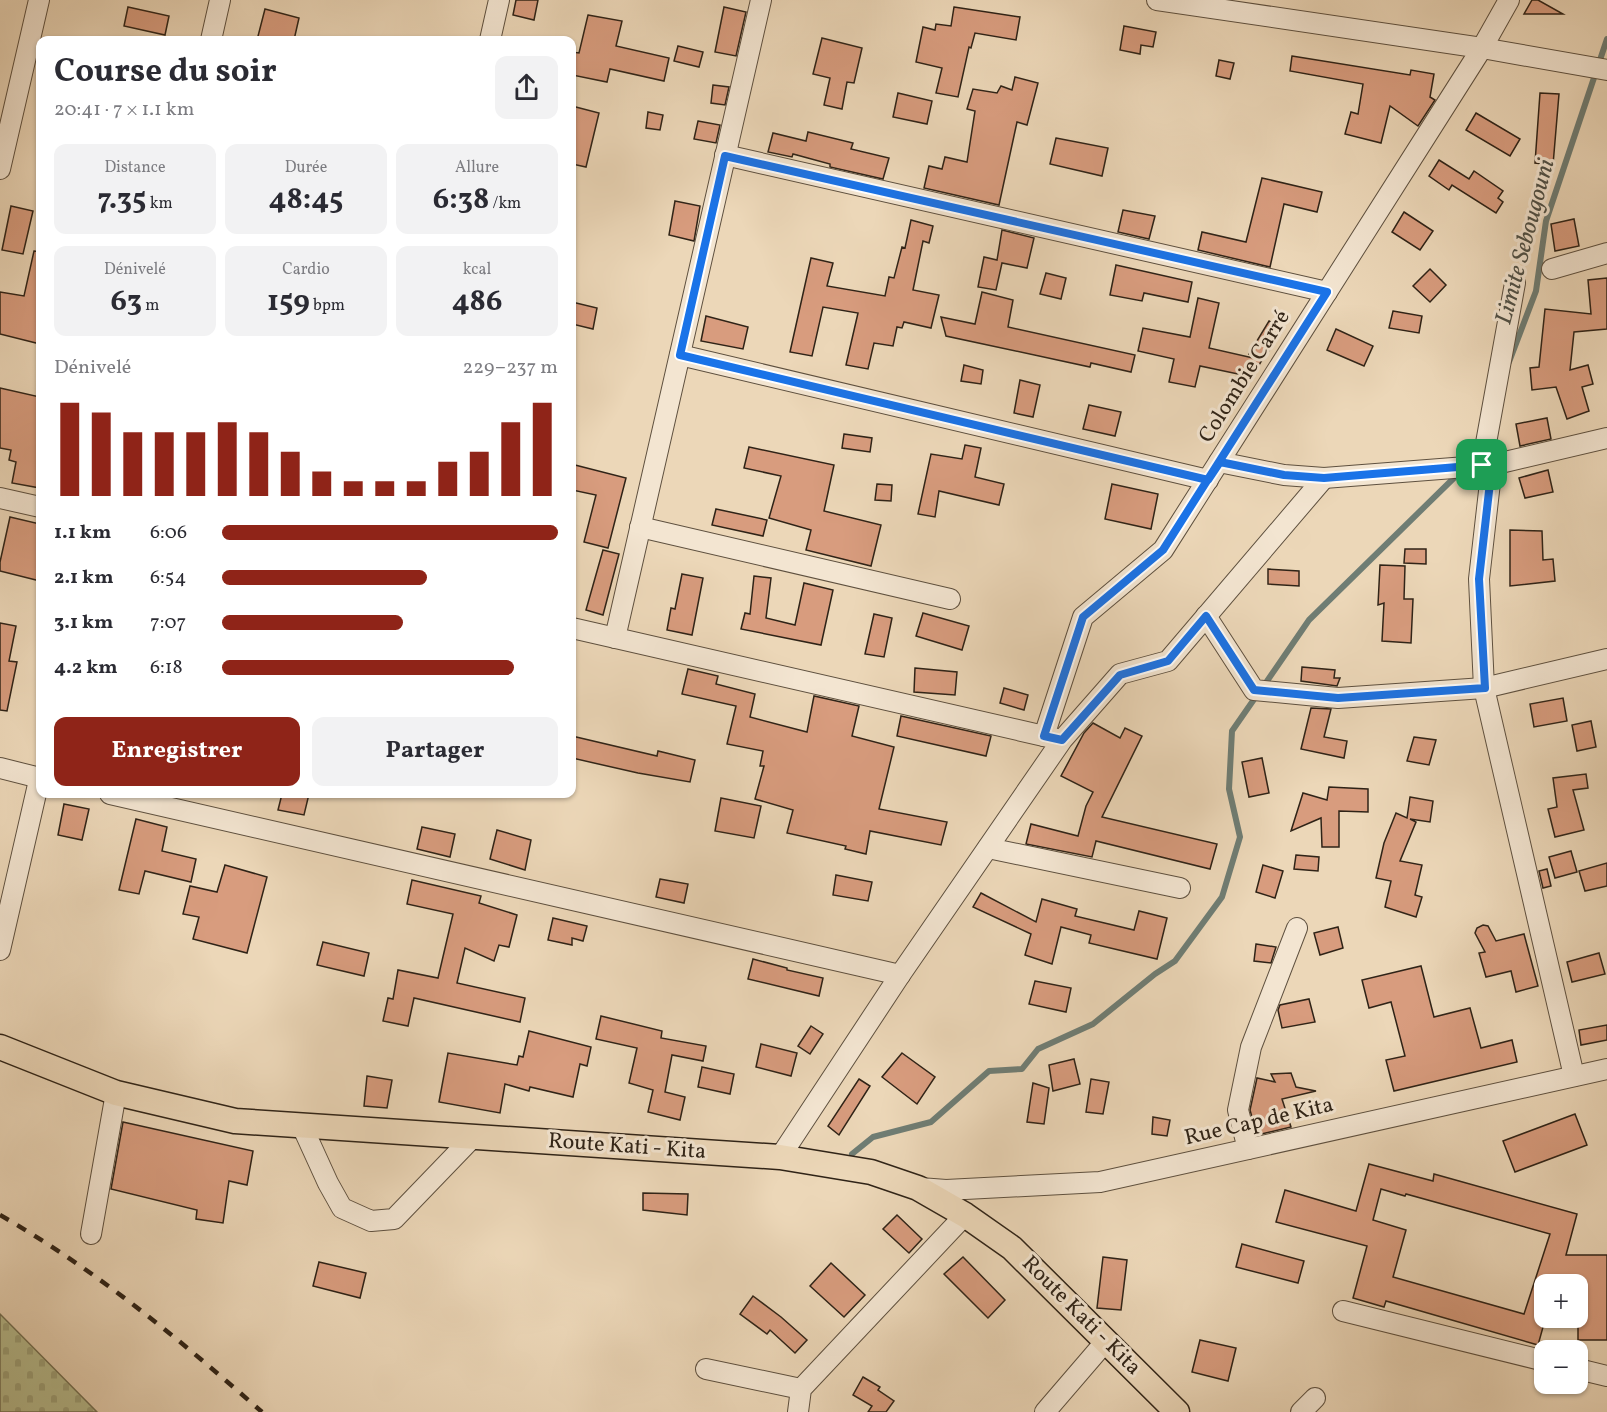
<!DOCTYPE html>
<html lang="fr">
<head>
<meta charset="utf-8">
<style>
  :root { --surface:#fff; --page:#f2f2f3; --text:#2b2b33; --muted:#7c7c81; --accent:#8f2418 }
  body { margin:0; font-family:Vollkorn,serif; background:var(--page); color:var(--text); height:100vh; display:flex; flex-direction:column; font-size:22px; white-space:nowrap }
  * { box-sizing:border-box; margin:0 }
  p { font-size:20px; color:var(--muted) }
  .icon { flex:none; width:33px; height:33px; fill:none; stroke:currentColor; stroke-width:2; stroke-linecap:round; stroke-linejoin:round }
  .map { position:relative; flex:1; overflow:hidden }
  .drawer { position:absolute; left:36px; top:36px; width:540px; height:762px; display:flex; flex-direction:column; background:var(--surface); border-radius:12px; box-shadow:0 2px 4px #0004 }
  .drawer>* { flex:none }
  .tools { position:absolute; left:1534px; top:1274px; display:grid; gap:12px }
  .tools a { display:grid; place-items:center; width:54px; height:54px; border-radius:12px; background:var(--surface); box-shadow:0 2px 4px #0004; font-size:30px }
  .pin { position:absolute; display:grid; place-items:center; width:51px; height:51px; color:#fff; margin:-26px; border-radius:12px; box-shadow:0 3px 9px #0006 }
  .round { display:grid; place-items:center; flex:none; width:63px; height:63px; border-radius:12px; background:var(--page) }
  .summary { display:flex; align-items:center; justify-content:space-between; height:102px; padding:0 18px }
  h1 { font-size:33px; font-weight:700; line-height:45px }
  .figures { display:grid; grid-template-columns:repeat(3,1fr); gap:9px; height:102px; padding:6px 18px }
  .figures div { display:grid; align-content:center; border-radius:12px; background:var(--page); text-align:center }
  .figures b { font-size:30px; font-weight:700 }
  .figures small { font-size:16px; font-weight:400 }
  .figures p { font-size:16px }
  .chart { height:168px; padding:12px 18px }
  .chart p { display:flex; justify-content:space-between }
  .chart svg { width:100%; height:108px; margin-top:6px; stroke:var(--accent); stroke-width:6 }
  .action { display:flex; gap:12px; margin-top:auto; padding:12px 18px }
  .action a { flex:1; height:69px; border-radius:12px; background:var(--accent); color:#fff; font-size:24px; font-weight:700; line-height:69px; text-align:center }
  .action a+a { background:var(--page); color:var(--text) }
  ul { padding:0 18px; list-style:none; font-size:20px }
  li { display:grid; grid-template-columns:96px 72px 1fr; align-items:center; height:45px }
  li i { height:15px; border-radius:8px; background:var(--accent) }
  .map>svg:first-child { display:block }
  .cemetery { fill:url(#cemetery-stones); stroke:#737054; stroke-width:1.5 }
  .lines { fill:none; stroke-linecap:round; stroke-linejoin:round }
  .stream { stroke:#6f7d74; stroke-width:6 }
  .building { fill:#d89c7e; stroke:#2f2317; stroke-width:1.5; fill-rule:evenodd }
  .minor-casing { stroke:#5e503f; stroke-width:22 }
  .major-casing { stroke:#2f2317; stroke-width:27 }
  .minor { stroke:#f3e5d1; stroke-width:20 }
  .major { stroke:#ecd7b8; stroke-width:24 }
  .rail { stroke:#2f2317; stroke-width:4.5; stroke-dasharray:10 10; stroke-linecap:butt }
  .route-casing { stroke:#fff; stroke-width:12 }
  .route { stroke:#1a73e8; stroke-width:8 }
  .labels { text-anchor:middle; dominant-baseline:central; stroke-width:6; stroke-linejoin:round; paint-order:stroke }
  .street-label { font-size:22px; fill:#2f2317; stroke:#f3e5d1 }
  .water-label { font-size:24px; font-style:italic; fill:#4f5046; stroke:#f3e5d1 }
</style>
</head>
<body>
<div class="map">
<svg width="1607" height="1412" viewBox="0 0 1607 1412">
  <defs>
    <pattern id="cemetery-stones" width="16" height="16" patternUnits="userSpaceOnUse" patternTransform="scale(1.5)"><rect width="16" height="16" fill="#b7be90"/><path d="M2 7V4a2 2 0 0 1 4 0v3zM10 15v-3a2 2 0 0 1 4 0v3z" fill="#9ea37b"/></pattern>
  </defs>
  <rect width="100%" height="100%" fill="#ecd7b8"/>
  <filter id="stains"><feTurbulence type="fractalNoise" baseFrequency=".00333" numOctaves="4"/><feColorMatrix values="0 0 0 0 .2 0 0 0 0 .09 0 0 0 0 .02 0 0 0 .5 -.17"/></filter>
  <radialGradient id="worn" r=".72"><stop offset=".6" stop-color="#630" stop-opacity="0"/><stop offset="1" stop-color="#630" stop-opacity=".3"/></radialGradient>
  <polygon class="cemetery" points="0,1314 97,1412 0,1412"/>
  <g class="lines">
    <g class="stream">
      <polyline points="1509,362 1536,291 1546,221 1607,39"/>
      <polyline points="1263,687 1309,620 1458,474"/>
      <polyline points="852,1154 873,1137 931,1122 989,1071 1022,1069 1038,1049 1093,1024 1155,974 1175,961 1222,897 1240,837 1229,789 1232,731 1257,695"/>
    </g>
  </g>
  <g class="building">
    <polygon points="516,0 538,0 534,20 513,15"/>
    <polygon points="1532,0 1538,0 1563,14 1524,14"/>
    <polygon points="128,7 169,16 165,35 124,26"/>
    <polygon points="724,7 746,12 736,56 715,52"/>
    <polygon points="954,7 1020,17 1016,40 975,33 971,48 969,47 958,97 936,93 942,68 916,62 923,27 935,30 936,24 951,26"/>
    <polygon points="265,9 299,18 294,40 257,40"/>
    <polygon points="588,15 622,21 616,46 669,58 664,81 610,69 607,82 572,75 572,52 579,53"/>
    <polygon points="1124,26 1156,32 1153,47 1141,45 1140,54 1120,50"/>
    <polygon points="822,38 862,48 854,83 847,82 842,109 824,105 830,78 813,74"/>
    <polygon points="678,46 703,52 699,67 674,61"/>
    <polygon points="1292,56 1410,75 1411,70 1434,74 1430,97 1435,100 1418,126 1390,106 1381,143 1345,134 1351,112 1358,114 1363,84 1290,71"/>
    <polygon points="1219,60 1234,63 1230,79 1216,76"/>
    <polygon points="1015,77 1038,83 1027,125 1017,122 999,205 924,188 929,166 942,169 945,157 967,162 975,111 967,109 973,89 997,93 1001,86 1012,90"/>
    <polygon points="713,85 729,87 725,105 711,103"/>
    <polygon points="898,93 932,101 927,124 893,117"/>
    <polygon points="1540,93 1559,94 1553,165 1535,163"/>
    <polygon points="572,106 599,113 586,167 572,164"/>
    <polygon points="648,112 663,115 660,130 646,128"/>
    <polygon points="1476,113 1520,139 1510,156 1466,130"/>
    <polygon points="698,121 720,125 716,143 694,139"/>
    <polygon points="808,132 853,143 851,149 889,158 883,179 830,167 830,164 793,154 792,157 768,152 773,133 806,141"/>
    <polygon points="1056,138 1108,148 1102,176 1050,164"/>
    <polygon points="1439,160 1469,179 1474,171 1503,191 1498,198 1503,202 1496,213 1452,185 1449,190 1429,176"/>
    <polygon points="1262,178 1322,192 1317,212 1284,204 1270,267 1198,250 1202,232 1246,242"/>
    <polygon points="675,201 700,206 694,241 669,235"/>
    <polygon points="11,206 33,211 23,254 2,250"/>
    <polygon points="1123,210 1155,216 1149,239 1118,232"/>
    <polygon points="1404,212 1433,231 1420,250 1392,232"/>
    <polygon points="1574,219 1579,246 1555,251 1551,224"/>
    <polygon points="911,220 933,226 929,243 923,241 913,290 939,295 931,328 904,322 902,328 897,327 893,346 874,343 868,369 846,365 858,313 823,307 812,356 790,352 811,258 833,263 827,286 885,296 889,277 894,278 902,247 905,248"/>
    <polygon points="1002,230 1034,238 1027,268 1002,263 996,290 978,287 984,257 997,260"/>
    <polygon points="34,251 40,252 40,344 0,334 0,292 24,296"/>
    <polygon points="1116,265 1192,282 1188,302 1144,293 1142,301 1110,295"/>
    <polygon points="1430,269 1446,285 1430,302 1413,286"/>
    <polygon points="1046,273 1066,278 1061,299 1040,294"/>
    <polygon points="1607,278 1607,329 1574,332 1570,370 1588,365 1593,384 1582,387 1589,411 1567,419 1556,387 1532,390 1530,368 1539,367 1545,309 1591,314 1588,280"/>
    <polygon points="982,292 1013,300 1008,327 1135,355 1131,372 1091,363 1090,367 946,336 941,317 975,324"/>
    <polygon points="1198,298 1219,303 1209,348 1262,360 1252,377 1200,366 1195,387 1169,382 1174,359 1138,351 1143,328 1190,337"/>
    <polygon points="572,302 597,308 593,329 572,324"/>
    <polygon points="1393,311 1422,316 1419,333 1389,328"/>
    <polygon points="706,316 748,327 743,349 701,341"/>
    <polygon points="1269,321 1283,330 1264,358 1249,354"/>
    <polygon points="1336,329 1373,346 1364,366 1327,350"/>
    <polygon points="964,365 983,370 981,384 961,381"/>
    <polygon points="1020,380 1040,385 1033,417 1014,413"/>
    <polygon points="0,388 40,397 40,488 12,483 16,462 9,460 11,450 0,448"/>
    <polygon points="1089,405 1121,412 1115,436 1083,429"/>
    <polygon points="1547,418 1551,439 1520,446 1516,424"/>
    <polygon points="844,434 872,438 870,452 842,448"/>
    <polygon points="965,445 981,448 975,477 1004,484 999,505 939,491 935,517 918,514 931,454 962,459"/>
    <polygon points="749,447 834,465 824,511 881,525 871,566 806,550 811,530 769,518 781,476 744,468"/>
    <polygon points="575,465 626,478 608,548 584,542 596,495 572,490"/>
    <polygon points="1548,470 1553,492 1525,498 1519,478"/>
    <polygon points="877,484 892,485 891,501 875,500"/>
    <polygon points="1112,484 1158,494 1151,529 1105,519"/>
    <polygon points="716,509 767,520 763,536 712,525"/>
    <polygon points="10,517 40,524 40,581 0,571 0,562"/>
    <polygon points="1510,530 1542,531 1543,560 1553,559 1555,581 1510,586"/>
    <polygon points="1405,549 1426,549 1426,564 1404,563"/>
    <polygon points="603,550 619,554 603,615 586,610"/>
    <polygon points="1380,565 1405,566 1404,599 1413,599 1411,643 1382,641 1384,603 1378,605"/>
    <polygon points="1268,569 1299,571 1299,586 1268,584"/>
    <polygon points="682,574 703,578 692,635 667,630 671,608 675,609"/>
    <polygon points="754,576 771,578 766,618 795,625 804,583 833,590 821,645 741,629 745,613 750,614"/>
    <polygon points="923,613 969,626 962,650 916,636"/>
    <polygon points="874,614 892,618 884,657 865,654"/>
    <polygon points="0,623 16,626 9,661 17,662 7,711 0,710"/>
    <polygon points="1302,667 1335,670 1334,678 1340,678 1337,686 1301,681"/>
    <polygon points="915,668 957,672 955,695 914,692"/>
    <polygon points="688,669 718,676 716,684 755,694 750,717 807,732 814,696 859,706 852,736 894,747 879,809 947,822 941,845 870,831 866,854 845,849 846,846 787,833 793,810 755,799 764,766 760,766 763,751 727,744 736,706 682,694"/>
    <polygon points="1004,688 1028,695 1024,710 1000,703"/>
    <polygon points="1563,698 1567,721 1534,727 1530,704"/>
    <polygon points="1311,708 1331,709 1324,737 1347,741 1344,758 1301,749"/>
    <polygon points="901,716 991,736 986,756 897,736"/>
    <polygon points="1591,721 1596,747 1577,751 1572,725"/>
    <polygon points="1093,723 1120,738 1125,728 1142,736 1102,817 1217,844 1210,869 1096,841 1092,857 1026,844 1031,824 1078,836 1086,806 1093,792 1061,776 1084,733"/>
    <polygon points="572,736 657,756 658,751 695,760 690,782 638,773 572,758"/>
    <polygon points="1414,737 1436,740 1429,765 1407,761"/>
    <polygon points="1262,758 1269,793 1249,797 1242,762"/>
    <polygon points="1586,774 1588,788 1573,790 1584,830 1555,837 1548,809 1557,807 1553,778"/>
    <polygon points="1329,787 1368,789 1368,812 1339,811 1339,847 1322,847 1321,818 1291,831 1303,793 1327,800"/>
    <polygon points="282,794 309,794 304,815 278,810"/>
    <polygon points="1410,797 1433,801 1430,822 1410,819 1416,822 1400,861 1422,865 1415,895 1422,897 1416,917 1385,907 1391,881 1376,878 1384,843 1396,813 1407,818"/>
    <polygon points="721,798 761,806 754,838 715,831"/>
    <polygon points="64,804 89,809 82,840 58,835"/>
    <polygon points="136,819 167,827 162,851 196,859 191,882 145,871 139,894 119,890"/>
    <polygon points="422,827 455,834 450,857 417,849"/>
    <polygon points="497,830 531,840 525,870 490,859"/>
    <polygon points="1571,851 1577,872 1555,878 1549,857"/>
    <polygon points="1296,855 1319,857 1318,871 1294,869"/>
    <polygon points="1607,863 1607,886 1585,891 1579,871"/>
    <polygon points="225,865 267,877 247,953 193,939 199,917 183,914 190,886 217,892"/>
    <polygon points="1263,865 1283,871 1275,898 1256,892"/>
    <polygon points="1547,869 1551,886 1543,888 1539,871"/>
    <polygon points="836,875 872,882 868,901 833,895"/>
    <polygon points="660,879 688,884 684,903 656,897"/>
    <polygon points="412,880 481,896 479,903 517,915 509,947 499,945 494,961 465,948 457,983 525,998 520,1022 414,998 408,1026 383,1021 388,998 393,999 398,970 438,978 453,914 407,904"/>
    <polygon points="981,893 1036,922 1042,899 1077,909 1075,916 1134,930 1139,911 1167,918 1157,959 1089,943 1091,935 1061,927 1052,964 1025,955 1031,934 973,907"/>
    <polygon points="553,918 587,926 583,941 572,938 572,945 548,940"/>
    <polygon points="1483,925 1488,926 1496,941 1524,934 1538,986 1516,992 1511,971 1486,977 1479,953 1485,952 1475,933 1477,928"/>
    <polygon points="1338,927 1343,948 1320,955 1314,933"/>
    <polygon points="323,942 369,953 364,976 317,965"/>
    <polygon points="1256,944 1276,947 1271,963 1254,961"/>
    <polygon points="1599,953 1605,974 1572,982 1567,962"/>
    <polygon points="753,959 787,968 787,970 823,978 819,996 748,979"/>
    <polygon points="1421,966 1434,1017 1470,1008 1481,1048 1512,1040 1517,1062 1394,1091 1386,1060 1405,1056 1391,1002 1369,1008 1362,980"/>
    <polygon points="1035,981 1071,988 1066,1012 1029,1004"/>
    <polygon points="1309,999 1315,1022 1282,1028 1278,1010 1280,1005"/>
    <polygon points="601,1016 662,1031 661,1038 706,1046 703,1061 672,1055 665,1092 685,1097 680,1120 648,1112 653,1090 629,1083 637,1048 596,1039"/>
    <polygon points="1607,1025 1607,1040 1581,1045 1579,1030"/>
    <polygon points="811,1026 823,1034 810,1054 798,1046"/>
    <polygon points="529,1031 591,1047 587,1066 580,1064 573,1097 530,1087 529,1091 505,1084 500,1113 439,1102 448,1053 517,1065 519,1056 523,1057"/>
    <polygon points="761,1044 797,1053 791,1076 756,1067"/>
    <polygon points="902,1053 935,1077 917,1104 882,1077"/>
    <polygon points="1074,1059 1080,1084 1053,1091 1049,1065"/>
    <polygon points="702,1067 734,1074 730,1094 698,1087"/>
    <polygon points="1291,1073 1296,1087 1316,1091 1282,1099 1291,1127 1257,1135 1250,1110 1257,1078 1275,1082 1271,1074"/>
    <polygon points="367,1076 392,1080 387,1108 364,1106"/>
    <polygon points="859,1079 870,1086 839,1135 828,1126"/>
    <polygon points="1091,1079 1109,1082 1103,1114 1086,1112"/>
    <polygon points="1033,1083 1049,1088 1044,1124 1027,1122"/>
    <polygon points="1575,1114 1587,1145 1515,1172 1503,1141"/>
    <polygon points="1153,1117 1170,1120 1167,1136 1152,1134"/>
    <polygon points="123,1122 253,1151 247,1185 229,1181 223,1223 196,1219 197,1210 111,1189"/>
    <path d="M1369 1164 1433 1181 1434 1174 1577 1214 1566 1255H1607V1340H1578V1284H1545V1320L1538 1345 1386 1301 1384 1307 1353 1298 1367 1246 1276 1222 1285 1190 1356 1211ZM1381 1189 1405 1196 1406 1194 1550 1234 1524 1314 1393 1277 1406 1230 1373 1220Z"/>
    <polygon points="643,1193 688,1194 687,1215 643,1210"/>
    <polygon points="897,1215 922,1239 909,1253 883,1229"/>
    <polygon points="1242,1244 1304,1261 1298,1283 1236,1267"/>
    <polygon points="963,1257 1005,1300 988,1318 944,1274"/>
    <polygon points="1103,1257 1127,1260 1121,1310 1097,1308"/>
    <polygon points="319,1262 366,1273 360,1298 313,1286"/>
    <polygon points="831,1263 865,1295 844,1317 810,1286"/>
    <polygon points="753,1296 781,1317 807,1340 795,1353 770,1330 767,1334 740,1314"/>
    <polygon points="1200,1340 1236,1348 1228,1381 1192,1372"/>
    <polygon points="863,1377 880,1387 878,1390 894,1401 886,1412 868,1412 872,1406 853,1395"/>
  </g>
  <g class="lines">
    <defs>
      <g id="minor">
        <polyline points="1157,0 1482,48 1607,70"/>
        <polyline points="211,40 220,0"/>
        <polyline points="490,40 499,0"/>
        <polyline points="725,155 1327,292"/>
        <polyline points="0,169 39,0"/>
        <polyline points="1552,269 1607,253"/>
        <polyline points="680,355 1208,480"/>
        <polyline points="1219,462 1284,475 1324,478 1492,465 1607,438"/>
        <polyline points="1482,465 1515,283"/>
        <polyline points="1492,465 1479,579 1484,688 1574,1076"/>
        <polyline points="0,498 40,507"/>
        <polyline points="640,527 950,599"/>
        <polyline points="1206,616 1254,690 1338,698 1484,688 1607,659"/>
        <polyline points="572,628 1057,739"/>
        <polyline points="615,638 761,0"/>
        <polyline points="1044,736 1083,617 1163,550 1482,48 1509,0"/>
        <polyline points="0,768 40,778"/>
        <polyline points="110,794 900,975"/>
        <polyline points="988,848 1180,888"/>
        <polyline points="0,950 40,776"/>
        <polyline points="302,1126 328,1183 342,1208 371,1221 394,1219 473,1137"/>
        <polyline points="1248,1149 1238,1110 1251,1047 1297,928"/>
        <polyline points="780,1157 900,975 1062,740 1120,674 1168,661 1324,478"/>
        <polyline points="920,1188 946,1190 1100,1182 1607,1069"/>
        <polyline points="91,1234 116,1093"/>
        <polyline points="1343,1311 1545,1361"/>
        <polyline points="706,1369 801,1389"/>
        <polyline points="1578,1369 1607,1376"/>
        <polyline points="798,1412 801,1389 965,1215"/>
        <polyline points="1045,1412 1106,1341"/>
        <polyline points="1301,1412 1315,1398"/>
      </g>
      <polyline id="major" points="0,1047 116,1093 235,1121 780,1157 871,1172 918,1188 965,1215 1012,1248 1177,1412"/>
    </defs>
    <use href="#minor" class="minor-casing"/>
    <use href="#major" class="major-casing"/>
    <use href="#minor" class="minor"/>
    <use href="#major" class="major"/>
    <path class="rail" d="M0 1215C96 1270 179 1339 262 1412"/>
  </g>
  <g class="lines">
    <defs>
      <polyline id="route" points="1482,465 1324,478 1284,475 1220,462 1208,480 680,355 725,156 1327,292 1163,550 1083,617 1044,736 1062,740 1120,675 1168,661 1206,616 1254,690 1338,698 1485,688 1479,579 1492,465 1482,465"/>
    </defs>
    <use href="#route" class="route-casing"/>
    <use href="#route" class="route"/>
  </g>
  <g class="labels">
    <g class="street-label">
      <text transform="translate(1245 377) rotate(-58)">Colombie Carré</text>
      <text transform="translate(1259 1122) rotate(-13)">Rue Cap de Kita</text>
      <text transform="translate(627 1147) rotate(4)">Route Kati - Kita</text>
      <text transform="translate(1081 1316) rotate(45)">Route Kati - Kita</text>
    </g>
    <g class="water-label">
      <text transform="translate(1526 242) rotate(-75)">Limite Sebougouni</text>
    </g>
  </g>
  <rect width="100%" height="100%" filter="url(#stains)"/>
  <rect width="100%" height="100%" fill="url(#worn)"/>
</svg>
<div class="tools">
<a>+</a>
<a>−</a>
</div>
<div class="pin" style="left:1482px;top:465px;background:#1e9e55"><svg class="icon" aria-label="arrive" viewBox="0 0 24 24"><path d="M6 21V4h12l-3 4 3 4H6"/></svg></div>
<section class="drawer">
<div class="summary"><div><h1>Course du soir</h1><p>20:41 · 7 × 1.1 km</p></div><a class="round"><svg class="icon" aria-label="share" viewBox="0 0 24 24"><path d="M12 15V3M7 8l5-5 5 5M5 13v7h14v-7"/></svg></a></div>
<div class="figures">
<div><p>Distance</p><b>7.35<small> km</small></b></div>
<div><p>Durée</p><b>48:45</b></div>
<div><p>Allure</p><b>6:38<small> /km</small></b></div>
</div>
<div class="figures">
<div><p>Dénivelé</p><b>63<small> m</small></b></div>
<div><p>Cardio</p><b>159<small> bpm</small></b></div>
<div><p>kcal</p><b>486</b></div>
</div>
<div class="chart"><p><span>Dénivelé</span>229–237 m</p>
<svg viewBox="0 0 160 44" preserveAspectRatio="none"><path d="M5 44V6M15 44V10M25 44V18M35 44V18M45 44V18M55 44V14M65 44V18M75 44V26M85 44V34M95 44V38M105 44V38M115 44V38M125 44V30M135 44V26M145 44V14M155 44V6"/></svg>
</div>
<ul>
<li><b>1.1 km</b>6:06<i style="width:100%"></i></li>
<li><b>2.1 km</b>6:54<i style="width:61%"></i></li>
<li><b>3.1 km</b>7:07<i style="width:54%"></i></li>
<li><b>4.2 km</b>6:18<i style="width:87%"></i></li>
</ul>
<div class="action"><a>Enregistrer</a><a>Partager</a></div>
</section>
</div>
</body>
</html>
